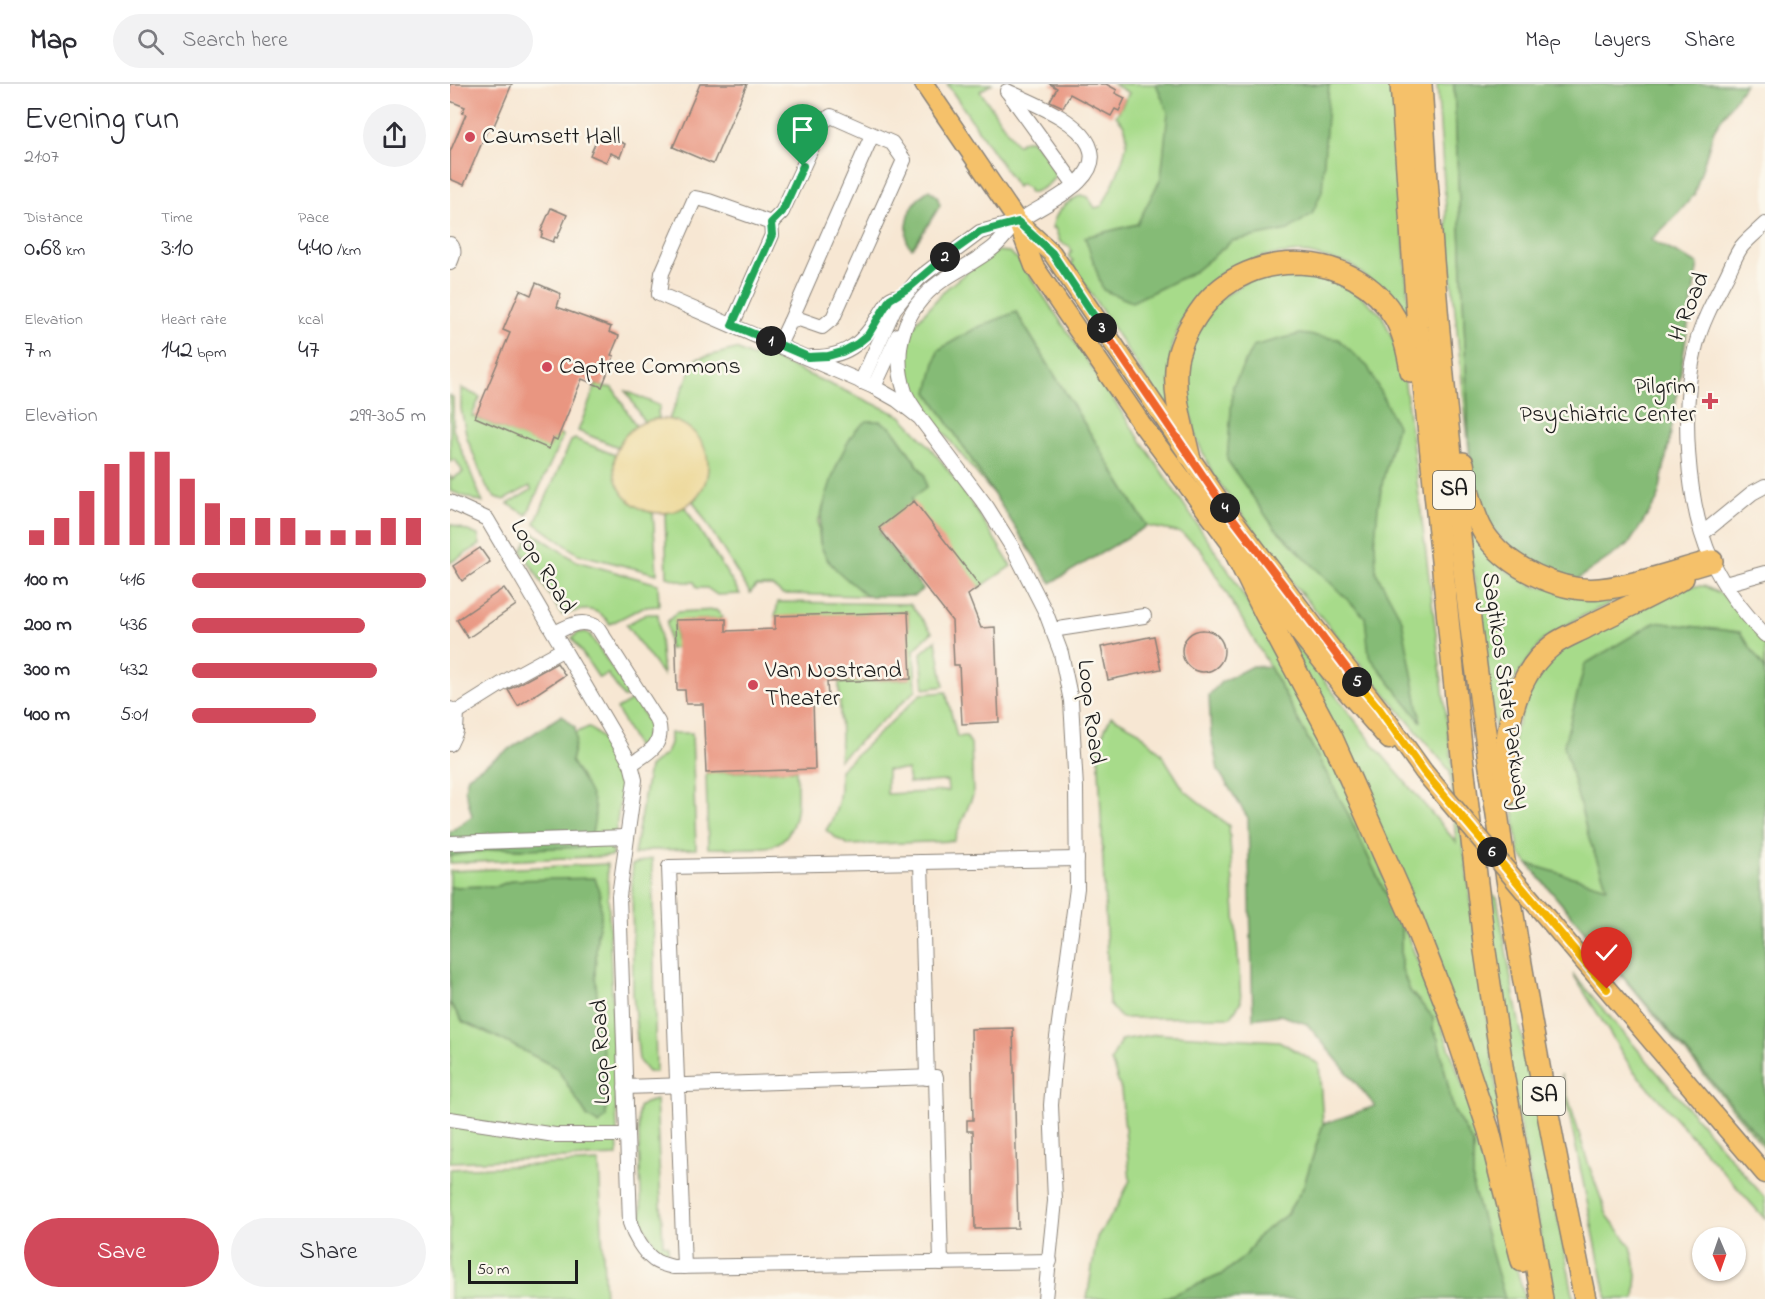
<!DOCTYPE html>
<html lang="en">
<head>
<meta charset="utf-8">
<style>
  :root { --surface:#fff; --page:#f2f2f3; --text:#2b2b33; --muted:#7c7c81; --line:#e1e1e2; --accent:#d1495b }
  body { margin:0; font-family:"Indie Flower",sans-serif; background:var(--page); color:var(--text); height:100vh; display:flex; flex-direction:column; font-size:22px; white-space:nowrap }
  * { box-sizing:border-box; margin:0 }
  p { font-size:20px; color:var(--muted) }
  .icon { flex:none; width:33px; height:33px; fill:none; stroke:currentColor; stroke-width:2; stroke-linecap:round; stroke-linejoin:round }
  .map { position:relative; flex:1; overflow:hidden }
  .details { display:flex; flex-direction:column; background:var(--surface); width:450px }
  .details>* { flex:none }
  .needle { width:39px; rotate:178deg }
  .fabs { position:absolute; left:1242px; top:1143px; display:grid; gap:12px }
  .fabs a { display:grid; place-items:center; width:54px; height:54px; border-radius:50%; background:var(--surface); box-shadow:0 2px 4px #0004; font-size:30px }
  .scale { position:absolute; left:18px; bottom:15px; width:110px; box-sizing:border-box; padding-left:6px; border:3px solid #1c1c1c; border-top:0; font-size:16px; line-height:21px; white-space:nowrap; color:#1c1c1c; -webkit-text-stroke:4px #fbf7ec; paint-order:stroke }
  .pin { position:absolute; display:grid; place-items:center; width:51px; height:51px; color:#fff; margin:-62px -26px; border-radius:50% 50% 50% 0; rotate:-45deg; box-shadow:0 0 6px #0007 }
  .pin .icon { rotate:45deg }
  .km { position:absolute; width:30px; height:30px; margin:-15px; border-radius:50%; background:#222; color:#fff; font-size:16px; line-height:30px; text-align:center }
  .round { display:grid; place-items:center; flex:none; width:63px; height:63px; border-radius:32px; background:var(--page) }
  .head { display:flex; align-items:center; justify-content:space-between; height:102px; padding:0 24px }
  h1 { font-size:33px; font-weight:600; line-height:45px }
  .stats { display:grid; grid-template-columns:repeat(3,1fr); gap:9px; height:102px; padding:6px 24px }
  .stats div { display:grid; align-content:center }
  .stats b { font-size:26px; font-weight:600 }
  .stats small { font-size:16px; font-weight:400 }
  .stats p { font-size:16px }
  .chart { height:168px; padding:12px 24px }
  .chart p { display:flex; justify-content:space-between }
  .chart svg { width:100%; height:108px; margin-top:6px; stroke:var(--accent); stroke-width:6 }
  .action { display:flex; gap:12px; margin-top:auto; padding:12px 24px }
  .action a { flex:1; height:69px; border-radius:36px; background:var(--accent); color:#fff; font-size:24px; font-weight:600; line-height:69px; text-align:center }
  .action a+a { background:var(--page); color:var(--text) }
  ul { padding:0 24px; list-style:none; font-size:20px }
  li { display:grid; grid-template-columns:96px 72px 1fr; align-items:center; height:45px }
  li i { height:15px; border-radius:8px; background:var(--accent) }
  header { display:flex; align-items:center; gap:36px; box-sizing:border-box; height:84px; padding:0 30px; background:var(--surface); border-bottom:2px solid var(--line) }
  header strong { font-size:28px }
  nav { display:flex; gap:33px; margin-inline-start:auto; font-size:21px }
  .search { width:420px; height:54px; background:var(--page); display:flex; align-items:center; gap:15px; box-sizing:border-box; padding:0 21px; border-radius:33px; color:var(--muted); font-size:22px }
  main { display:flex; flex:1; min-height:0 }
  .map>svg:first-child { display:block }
  .green { fill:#a7db8a; stroke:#627c53; stroke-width:1.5; fill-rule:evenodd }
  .forest { fill:#85bb76; stroke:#506c49; stroke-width:1.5 }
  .sand { fill:#eeda9e; stroke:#857b5d; stroke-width:1.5 }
  .building { fill:#e99681 }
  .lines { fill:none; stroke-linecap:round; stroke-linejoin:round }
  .minor-casing { stroke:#8a8278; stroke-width:16 }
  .major-casing { stroke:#8a8278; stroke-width:21 }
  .highway-casing { stroke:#8a8278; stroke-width:24 }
  .minor { stroke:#fff; stroke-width:14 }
  .major { stroke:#f5c16b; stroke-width:18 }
  .highway { stroke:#f5c16b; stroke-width:21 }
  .major-bridge-casing { stroke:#8a8278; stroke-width:21; stroke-linecap:butt }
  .major-bridge { stroke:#f5c16b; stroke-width:18 }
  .split-1-casing { stroke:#fff; stroke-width:12 }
  .split-2-casing { stroke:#fff; stroke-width:12 }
  .split-3-casing { stroke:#fff; stroke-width:12 }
  .split-4-casing { stroke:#fff; stroke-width:12 }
  .split-5-casing { stroke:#fff; stroke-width:12 }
  .split-6-casing { stroke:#fff; stroke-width:12 }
  .split-7-casing { stroke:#fff; stroke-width:12 }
  .split-1 { stroke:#22a559; stroke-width:8 }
  .split-2 { stroke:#22a559; stroke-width:8 }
  .split-3 { stroke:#22a559; stroke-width:8 }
  .split-4 { stroke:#f0652b; stroke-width:8 }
  .split-5 { stroke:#f0652b; stroke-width:8 }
  .split-6 { stroke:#f5b400; stroke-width:8 }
  .split-7 { stroke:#f5b400; stroke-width:8 }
  .poi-dot { fill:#d1495b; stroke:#fbf7ec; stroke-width:2 }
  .labels { text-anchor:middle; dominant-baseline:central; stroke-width:5; stroke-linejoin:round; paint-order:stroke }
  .shield { fill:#fbf7ec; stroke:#5f5e5a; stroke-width:1.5 }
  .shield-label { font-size:22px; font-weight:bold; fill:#1c1c1c }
  .poi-label { font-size:24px; fill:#1c1c1c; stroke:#fbf7ec; text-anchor:start }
  .street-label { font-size:24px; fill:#1c1c1c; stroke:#fbf7ec }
</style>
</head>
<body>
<header>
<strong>Map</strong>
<div class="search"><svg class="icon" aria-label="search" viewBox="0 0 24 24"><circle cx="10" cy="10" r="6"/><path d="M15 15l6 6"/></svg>Search here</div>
<nav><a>Map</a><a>Layers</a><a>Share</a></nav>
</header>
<main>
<section class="details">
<div class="head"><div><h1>Evening run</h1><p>21:07</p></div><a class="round"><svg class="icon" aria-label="share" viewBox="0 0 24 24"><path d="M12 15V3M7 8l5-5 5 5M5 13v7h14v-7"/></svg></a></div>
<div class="stats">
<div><p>Distance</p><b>0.68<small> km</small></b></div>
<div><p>Time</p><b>3:10</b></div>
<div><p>Pace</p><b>4:40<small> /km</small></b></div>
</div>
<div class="stats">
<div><p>Elevation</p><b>7<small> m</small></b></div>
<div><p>Heart rate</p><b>142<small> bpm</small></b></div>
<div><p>kcal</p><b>47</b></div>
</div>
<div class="chart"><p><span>Elevation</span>299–305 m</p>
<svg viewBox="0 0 160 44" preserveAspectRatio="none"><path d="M5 44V38M15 44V33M25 44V22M35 44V11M45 44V6M55 44V6M65 44V17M75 44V27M85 44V33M95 44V33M105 44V33M115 44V38M125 44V38M135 44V38M145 44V33M155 44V33"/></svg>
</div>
<ul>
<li><b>100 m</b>4:16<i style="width:100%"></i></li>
<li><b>200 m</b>4:36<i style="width:74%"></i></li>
<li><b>300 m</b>4:32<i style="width:79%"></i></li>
<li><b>400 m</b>5:01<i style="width:53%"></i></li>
</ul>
<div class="action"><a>Save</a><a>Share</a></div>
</section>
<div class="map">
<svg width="1315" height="1215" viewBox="0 0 1315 1215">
  <rect width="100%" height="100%" fill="#fbf7ec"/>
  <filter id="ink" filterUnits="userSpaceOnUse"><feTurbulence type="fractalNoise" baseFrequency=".0167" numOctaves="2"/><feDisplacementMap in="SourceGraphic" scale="12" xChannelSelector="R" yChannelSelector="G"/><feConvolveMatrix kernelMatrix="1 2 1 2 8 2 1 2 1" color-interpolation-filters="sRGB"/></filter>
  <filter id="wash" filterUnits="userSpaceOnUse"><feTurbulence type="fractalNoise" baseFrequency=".008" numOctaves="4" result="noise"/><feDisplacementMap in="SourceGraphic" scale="24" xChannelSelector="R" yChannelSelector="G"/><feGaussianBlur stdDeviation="1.35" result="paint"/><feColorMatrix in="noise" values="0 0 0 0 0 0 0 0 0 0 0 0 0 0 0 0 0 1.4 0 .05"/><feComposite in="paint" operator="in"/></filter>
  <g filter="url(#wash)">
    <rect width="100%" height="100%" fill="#f7e7d3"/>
    <g class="green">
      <path d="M497 0H542L530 7 567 61 574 56H581C588 64 600 72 604 81 612 96 590 107 579 109V105L570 100 567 103Z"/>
      <path d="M663 0H943L960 243 933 207 900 180 851 168 814 172 772 189 738 223 722 261 720 326 715 324 621 179 623 177 618 172 622 167 619 162 610 158 605 144H602C606 126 615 119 631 111L638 113 645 124 652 122C661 105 683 63 675 44 674 40 669 35 666 32L679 9Z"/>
      <polygon points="987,0 1004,0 1020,377 999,167"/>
      <polygon points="547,167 559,168 570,177 784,495 836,584 906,723 972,888 1028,1044 1075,1215 1053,1215 1023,1104 1023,1060 1003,1025 988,955 983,946 983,933 960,907 951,883 951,843 898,730 820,583 750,464 731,449 697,442 566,228 478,308 545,412 475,326 460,301 457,275 459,253 468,236 496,205 530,177"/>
      <polygon points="851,184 895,198 932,231 952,276 1000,662 1051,1038 1042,1039 841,560 848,563 928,666 1006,758 1000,687 836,491 764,392 746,354 735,303 740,257 766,218 803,193"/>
      <path d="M286 265 303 273 306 267 451 332C496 376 529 429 561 482L529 504 463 421 462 414 476 404 475 391 442 344 388 379 368 438 370 460 378 477 417 512 332 510 322 502H306L300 509 243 417 247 413 219 335 246 275Z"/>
      <polygon points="146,301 163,304 186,342 168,363 128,347"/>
      <polygon points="11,304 30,313 22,332 99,364 106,349 113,352 77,431 58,420 81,406 80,402 54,416 45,413 36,402 17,354 11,325"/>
      <polygon points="176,307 210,322 208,328 209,334 194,338"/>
      <polygon points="0,311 3,314 3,345 33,419 0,407 0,392 2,395 13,388 5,375 0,378"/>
      <polygon points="125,355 165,371 164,379 194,426 203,429 207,490 128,470 85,439 121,357"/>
      <polygon points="235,423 290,510 267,511 257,504 247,504 244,498 234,498 217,493 215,429"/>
      <polygon points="1015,426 1052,484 1086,503 1201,501 1128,534 1092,557 1062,599 1046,653"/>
      <polygon points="0,440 28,451 30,461 0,479"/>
      <path d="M82 448 126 477 208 500 209 522 193 523 160 540C146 521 133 524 112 531L72 467Z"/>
      <polygon points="1236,502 1254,502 1273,511 1315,557 1315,1064 1069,769 1062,715 1064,650 1085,592 1100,570"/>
      <polygon points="328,518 460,520 482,548 464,566 466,606 389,676 391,655 389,598 460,595 458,528 325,533"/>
      <polygon points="266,526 273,533 270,535 225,537 226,564 219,565 217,538 227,528"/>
      <polygon points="196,530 208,530 213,591 176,541"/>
      <polygon points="136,548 140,551 180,610 174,614 158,590 149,594 122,554 128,549"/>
      <polygon points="486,556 494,602 474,605 471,569"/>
      <path d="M496 608 507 653 516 652 521 660 523 711 504 757 399 761 388 755 376 746C389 728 391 708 390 686L471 610ZM457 686 459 699 497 697 498 707 437 710V686Z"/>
      <path d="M184 615C196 636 211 647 187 664L167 625Z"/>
      <polygon points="661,632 687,646 711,669 734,706 779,742 791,917 781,933 671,934 659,920 648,660"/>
      <polygon points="139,643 155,657 174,688 162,772 0,779 0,772 51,764 72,765 140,710 121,677 126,656 125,649"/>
      <polygon points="220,649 242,649 246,765 199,766 184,771 199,683 216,669 220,659"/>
      <path d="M346 686C348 710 351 750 324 761 313 766 273 764 258 764L256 689Z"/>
      <polygon points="202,774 206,988 198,988 189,977 183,910 182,781"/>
      <polygon points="157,780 168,1072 0,1078 0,919 13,938 49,954 107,984 137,1032 147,850 151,835 63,796 48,802 0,803 0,787"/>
      <polygon points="1037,806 1047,814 1064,912 1124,1215 1102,1215 1060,989"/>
      <polygon points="1123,890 1315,1114 1315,1135 1182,985"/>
      <polygon points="707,950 829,957 869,980 873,1040 853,1104 836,1131 809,1151 796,1171 773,1190 744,1203 712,1215 637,1215 647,1153 668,1121 680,1096 671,1006 661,977 671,956"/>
      <polygon points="1111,990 1137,1076 1157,1131 1181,1162 1187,1190 1185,1215 1157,1215"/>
      <polygon points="206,1016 213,1160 218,1161 218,1171 212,1171 192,1140 188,1031 189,1023 195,1019"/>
      <polygon points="149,1078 155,1215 0,1215 0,1085"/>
    </g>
    <g class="forest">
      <polygon points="706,0 879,0 872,107 862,130 838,146 782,157 744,188 682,218 653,206 635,153 687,140 711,94 718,28"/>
      <polygon points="1004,0 1295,0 1264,46 1244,111 1225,133 1201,156 1248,180 1221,348 1208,415 1179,460 1123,498 1068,476 1030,428 1020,377"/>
      <path d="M479 106 487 112 490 121C487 127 466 160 462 164L457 159C455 137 459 118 479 106Z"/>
      <polygon points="566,228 697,442 601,499 478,308 488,266 526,244"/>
      <polygon points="850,250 888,255 918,283 947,342 933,396 928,423 925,456 926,488 952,536 971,638 919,572 915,533 823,442 777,376 783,302 803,262"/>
      <path d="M417 337H430L442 344 475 392 476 404 462 414 463 421 430 449 473 505 464 512H417C401 498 376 482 371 461 364 434 389 368 406 346 409 343 413 340 417 337Z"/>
      <polygon points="1205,538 1290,548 1315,585 1315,1060 1078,780 1157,803 1139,755 1114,661 1135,580"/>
      <polygon points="802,582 820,583 898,730 951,843 951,883 960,907 983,933 983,946 988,955 1003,1025 1023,1060 1023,1104 1055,1215 712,1215 773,1190 796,1171 809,1151 836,1131 853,1104 873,1040 925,1022 857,940 830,931 803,935 798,734 768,686 761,652 759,611 771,598"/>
      <path d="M112 631 125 643 126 656 121 677C142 713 154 720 137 763L75 765 51 764 0 772V748L22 732 15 705 18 692Z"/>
      <polygon points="145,794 150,811 151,835 147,850 145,890 155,990 156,1033 149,1040 137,1032 107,984 49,954 13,938 0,919 0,803 48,802 63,796"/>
    </g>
    <circle class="sand" cx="211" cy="382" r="47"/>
    <g id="blocks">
      <g class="building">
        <polygon points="0,0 62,0 43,44 39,42 14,101 0,95 0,68 16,30 12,29 15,23 0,17"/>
        <polygon points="250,0 297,0 263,80 223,63"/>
        <polygon points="600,0 656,0 667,6 665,9 675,14 669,27 665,25 661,32 620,10 613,23 600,17 607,4"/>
        <polygon points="150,49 175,60 170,73 160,69 156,78 140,71"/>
        <polygon points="101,124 117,131 107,154 105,153 103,158 91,153 93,148 91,147"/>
        <polygon points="86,199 111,210 107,223 161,243 159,248 169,252 161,271 164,272 152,303 132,295 107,356 103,354 99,365 25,333 60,249 53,246 70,206 81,211"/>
        <polygon points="464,417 530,502 518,511 531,544 545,543 549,638 512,640 509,581 504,581 502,537 429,444"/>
        <polygon points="30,464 40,478 12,497 3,482"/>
        <polygon points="54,504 66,521 18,554 7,536"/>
        <polygon points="458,528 461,595 377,598 378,614 363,615 365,685 256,689 253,620 236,620 235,606 227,606 225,536 276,535 276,547 325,545 325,532"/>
        <circle cx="753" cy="567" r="21"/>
        <polygon points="704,552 711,585 658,596 651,563"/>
        <polygon points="107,579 115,591 68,622 58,606"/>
        <polygon points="563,944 568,1144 525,1145 523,1047 517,1047 517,1036 523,1036 521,945"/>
      </g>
    </g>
  </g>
  <g filter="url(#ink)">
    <use href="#blocks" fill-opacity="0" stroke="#8a8278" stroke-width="1.5"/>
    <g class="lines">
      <defs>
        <g id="minor">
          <polyline points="558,8 625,101"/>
          <polyline points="321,139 332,128 374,37 381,32 442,59 454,76 383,234 372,243 349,235 340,238 329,261"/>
          <path d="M1315 140C1308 147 1299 154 1292 162 1285 171 1281 184 1275 195 1264 216 1252 238 1246 261 1230 322 1236 420 1262 477 1275 506 1294 529 1315 551"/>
          <path d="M0 160C6 166 3 172 0 179"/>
          <polyline points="340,238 422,51"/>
          <polyline points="282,241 322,151 321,139 259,117 245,114 212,189 209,210 424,303 447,316 470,334 537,423 564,466 596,529 611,569 621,617 626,704 627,804 606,961 601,1021 605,1117 595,1215"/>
          <path d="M361 273C407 274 418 249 440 215L444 213"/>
          <polyline points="411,298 444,225 469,194 530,148 568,138"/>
          <polyline points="424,303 448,251"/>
          <path d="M466 327C462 321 457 314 455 308 441 266 454 224 490 198 507 186 527 177 543 164 553 156 559 145 569 137 590 121 656 97 639 61 627 35 582 19 557 7"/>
          <path d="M0 418 37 435 181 680 185 696 169 812 180 1139C184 1152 193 1168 204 1176 209 1180 217 1181 223 1183L600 1177"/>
          <polyline points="1253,449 1302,409 1315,402"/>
          <polyline points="1275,500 1315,489"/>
          <polyline points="602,546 694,532"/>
          <path d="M105 549C120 541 132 534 148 544L208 638C215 661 198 669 181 680"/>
          <polyline points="0,625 7,628 61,594 114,565"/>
          <polyline points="0,660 6,647 7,628"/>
          <polyline points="0,759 176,753"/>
          <polyline points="471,778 477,994"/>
          <polyline points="175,1003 486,993 491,1179"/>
          <polyline points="0,1035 105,1051 177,1051"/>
          <polyline points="234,1183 219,783 627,775"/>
        </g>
        <g id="major">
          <polyline points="474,0 568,138 602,169 769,416 864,542 930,626 974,688"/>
          <polyline points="569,142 584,182 691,339 819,511 890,600 939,656"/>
          <polyline points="1113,853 1315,1090"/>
        </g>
        <g id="highway">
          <polyline points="951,0 968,243 1012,672 1035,867 1054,995 1092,1215"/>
          <path d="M971 0C994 409 1050 814 1135 1215"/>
          <path d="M739 371C732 341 722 308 727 276 731 256 741 239 753 223 800 161 905 165 945 234 954 250 958 268 961 287"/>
          <path d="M1013 379C1017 402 1022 429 1034 449 1056 483 1111 509 1150 505 1188 501 1225 487 1262 477"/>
          <polyline points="783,464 815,529 882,654 962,834 999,928 1039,1047 1072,1177"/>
          <path d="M1055 712C1053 661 1059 595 1103 561 1112 554 1125 549 1135 544 1167 527 1202 513 1233 494"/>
        </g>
      </defs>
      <use href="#minor" class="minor-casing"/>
      <use href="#major" class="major-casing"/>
      <use href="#highway" class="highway-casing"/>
      <use href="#minor" class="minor"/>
      <use href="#major" class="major"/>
      <use href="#highway" class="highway"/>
      <defs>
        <polyline id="major-bridge" points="974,688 1113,853"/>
      </defs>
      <use href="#major-bridge" class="major-bridge-casing"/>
      <use href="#major-bridge" class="major-bridge"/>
    </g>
  </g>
  <g class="lines" filter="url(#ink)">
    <defs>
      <polyline id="split-1" points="321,257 282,241 322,151 321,139 332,128 353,82"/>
      <polyline id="split-2" points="321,257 358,273 378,272 392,268 407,260 418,251 440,215 461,202 495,173"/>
      <polyline id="split-3" points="495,173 530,148 568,138 602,169 652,244"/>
      <polyline id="split-4" points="652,244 775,424"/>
      <polyline id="split-5" points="775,424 907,598"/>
      <polyline id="split-6" points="907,598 930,626 974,688 1042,768"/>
      <polyline id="split-7" points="1042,768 1157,905"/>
    </defs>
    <use href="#split-1" class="split-1-casing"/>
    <use href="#split-2" class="split-2-casing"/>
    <use href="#split-3" class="split-3-casing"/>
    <use href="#split-4" class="split-4-casing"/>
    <use href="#split-5" class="split-5-casing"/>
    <use href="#split-6" class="split-6-casing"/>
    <use href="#split-7" class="split-7-casing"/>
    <use href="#split-1" class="split-1"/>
    <use href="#split-2" class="split-2"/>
    <use href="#split-3" class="split-3"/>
    <use href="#split-4" class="split-4"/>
    <use href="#split-5" class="split-5"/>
    <use href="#split-6" class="split-6"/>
    <use href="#split-7" class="split-7"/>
  </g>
  <g class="poi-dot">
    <circle cx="20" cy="53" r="6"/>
    <circle cx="97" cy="283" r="6"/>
    <path d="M1257 308h6v6h6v6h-6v6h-6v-6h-6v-6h6z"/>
    <circle cx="303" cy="601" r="6"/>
  </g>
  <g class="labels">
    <g class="shield">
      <rect x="983" y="387" width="42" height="38" rx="4.5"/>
      <rect x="1073" y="993" width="42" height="38" rx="4.5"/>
    </g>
    <g class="shield-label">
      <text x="1004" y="406">SA</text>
      <text x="1094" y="1012">SA</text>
    </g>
    <g class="poi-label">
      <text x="32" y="53">Caumsett Hall</text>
      <text x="109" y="283">Captree Commons</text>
      <text x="1246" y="303" text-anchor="end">Pilgrim<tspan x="1246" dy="28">Psychiatric Center</tspan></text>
      <text x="315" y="587">Van Nostrand<tspan x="315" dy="28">Theater</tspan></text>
    </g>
    <g class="street-label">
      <text transform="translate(1240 223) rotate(-68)">H Road</text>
      <text transform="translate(92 483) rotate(59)">Loop Road</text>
      <text transform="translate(1055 607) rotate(82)">Sagtikos State Parkway</text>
      <text transform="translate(640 628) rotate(83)">Loop Road</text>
      <text transform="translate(152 968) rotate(-92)">Loop Road</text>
    </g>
  </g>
</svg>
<div class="fabs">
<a><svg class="needle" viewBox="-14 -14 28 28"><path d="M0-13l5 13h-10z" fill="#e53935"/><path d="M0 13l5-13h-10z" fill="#7c7c81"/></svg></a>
</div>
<div class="scale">50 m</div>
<div class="pin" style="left:353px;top:82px;background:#1e9e55"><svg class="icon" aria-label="arrive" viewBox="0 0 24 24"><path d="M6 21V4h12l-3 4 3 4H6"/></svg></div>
<div class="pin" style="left:1157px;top:905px;background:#d93025"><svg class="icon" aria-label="check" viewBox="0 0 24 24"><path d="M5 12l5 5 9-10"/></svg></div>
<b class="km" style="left:321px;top:257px">1</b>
<b class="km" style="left:495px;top:173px">2</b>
<b class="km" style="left:652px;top:244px">3</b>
<b class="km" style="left:775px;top:424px">4</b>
<b class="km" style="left:907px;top:598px">5</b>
<b class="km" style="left:1042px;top:768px">6</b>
</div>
</main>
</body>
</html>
